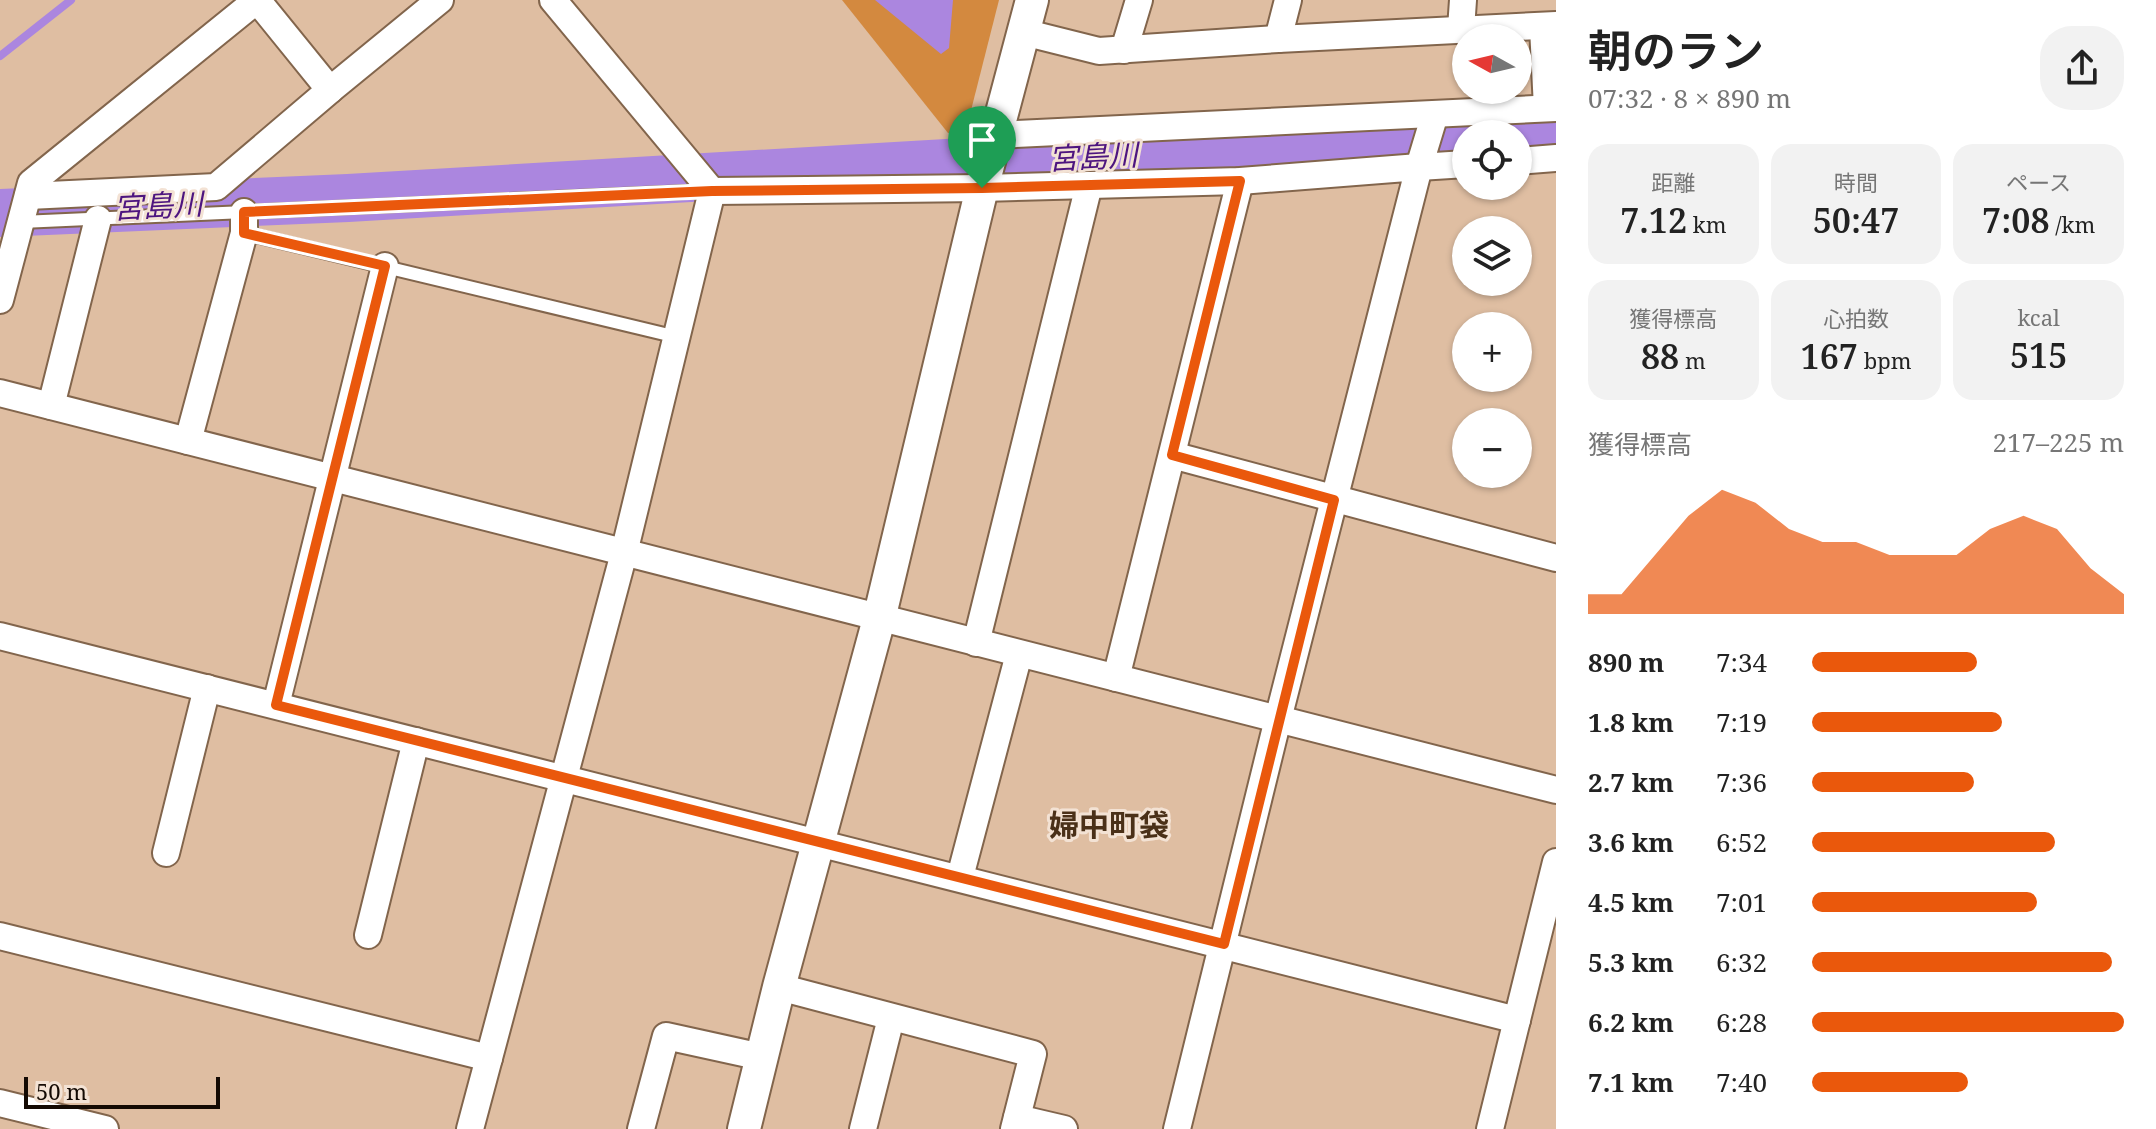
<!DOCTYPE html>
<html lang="ja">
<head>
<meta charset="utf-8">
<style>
  :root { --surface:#fff; --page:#f2f2f2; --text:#222; --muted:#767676; --accent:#ea580c }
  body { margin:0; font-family:"Noto Serif","Noto Sans JP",serif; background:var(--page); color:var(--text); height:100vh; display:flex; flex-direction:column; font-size:30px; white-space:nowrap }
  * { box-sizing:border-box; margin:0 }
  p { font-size:26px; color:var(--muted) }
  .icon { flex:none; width:44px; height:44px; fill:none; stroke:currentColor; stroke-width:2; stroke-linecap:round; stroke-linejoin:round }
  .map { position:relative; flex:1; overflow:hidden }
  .drawer { display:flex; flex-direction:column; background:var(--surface); width:600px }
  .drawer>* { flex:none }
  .needle { width:52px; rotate:278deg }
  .fabs { position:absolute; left:1452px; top:24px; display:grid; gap:16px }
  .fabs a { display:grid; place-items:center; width:80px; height:80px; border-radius:50%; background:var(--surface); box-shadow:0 2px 6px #0004; font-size:40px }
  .scale { position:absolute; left:24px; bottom:20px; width:196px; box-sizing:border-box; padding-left:8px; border:4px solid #140a03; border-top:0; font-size:22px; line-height:28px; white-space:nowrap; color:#140a03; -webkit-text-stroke:6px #f3e2d4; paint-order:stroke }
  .pin { position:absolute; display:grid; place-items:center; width:68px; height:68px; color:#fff; margin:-82px -34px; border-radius:50% 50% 50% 0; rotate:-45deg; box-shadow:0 0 8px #0007 }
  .pin .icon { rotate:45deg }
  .round { display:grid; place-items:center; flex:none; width:84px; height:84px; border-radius:32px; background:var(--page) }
  .headline { display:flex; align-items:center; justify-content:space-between; height:136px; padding:0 32px }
  h1 { font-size:44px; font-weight:600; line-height:60px }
  .stats { display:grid; grid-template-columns:repeat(3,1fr); gap:12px; height:136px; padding:8px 32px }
  .stats div { display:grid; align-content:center; border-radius:20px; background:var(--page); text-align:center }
  .stats b { font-size:34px; font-weight:600 }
  .stats small { font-size:22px; font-weight:400 }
  .stats p { font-size:22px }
  .chart { height:224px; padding:16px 32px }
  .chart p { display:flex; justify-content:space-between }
  .chart svg { width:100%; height:144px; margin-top:8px; fill:var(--accent); opacity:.7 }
  ul { padding:0 32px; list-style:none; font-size:26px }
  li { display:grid; grid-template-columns:128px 96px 1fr; align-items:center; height:60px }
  li i { height:20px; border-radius:10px; background:var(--accent) }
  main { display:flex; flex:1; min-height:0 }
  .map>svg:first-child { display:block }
  .green { fill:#d3893f }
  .water { fill:#ab86df }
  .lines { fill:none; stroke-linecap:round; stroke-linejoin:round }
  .stream { stroke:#ab86df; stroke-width:8 }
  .river { stroke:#ab86df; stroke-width:48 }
  .service-casing { stroke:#82654c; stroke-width:16 }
  .minor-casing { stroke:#82654c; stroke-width:30 }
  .tertiary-casing { stroke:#82654c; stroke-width:36 }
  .service { stroke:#fff; stroke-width:12 }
  .minor { stroke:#fff; stroke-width:26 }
  .tertiary { stroke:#fff; stroke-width:32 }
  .route-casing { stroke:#fff; stroke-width:16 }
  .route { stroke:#ea580c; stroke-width:10 }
  .labels { text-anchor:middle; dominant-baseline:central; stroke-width:6; stroke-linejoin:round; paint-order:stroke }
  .water-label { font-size:30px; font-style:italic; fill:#4d157f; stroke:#f3e2d4 }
  .neighbourhood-label { font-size:30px; font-weight:bold; fill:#4a3018; stroke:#f3e2d4 }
</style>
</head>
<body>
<main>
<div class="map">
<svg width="1556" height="1129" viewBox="0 0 1556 1129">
  <rect width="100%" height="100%" fill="#dfbea2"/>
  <polygon class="green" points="842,0 999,0 965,134 948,133"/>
  <polygon class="water" points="875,0 953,0 949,48 941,54"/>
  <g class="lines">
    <polyline class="stream" points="0,56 71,0"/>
    <g class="river">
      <polyline points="1518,134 1556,132"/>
      <polyline points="0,213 348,198 1185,149 1466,137"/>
    </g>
    <defs>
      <g id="service">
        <polyline points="21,222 709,191"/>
        <polyline points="244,233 677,337"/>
      </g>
      <g id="minor">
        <polyline points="1543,27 1547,108"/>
        <polyline points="1461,29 1463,0"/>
        <polyline points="1023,32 1099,51 1278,39 1556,25"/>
        <polyline points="1278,39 1288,0"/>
        <polyline points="1124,50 1139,0"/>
        <polyline points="330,90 440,0"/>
        <polyline points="1435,114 1419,167 1466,164"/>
        <polyline points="996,135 1556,108"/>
        <polyline points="1518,161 1556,158"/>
        <polyline points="712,191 982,188 1240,181 1419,167 1278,719 1177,1129"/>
        <polyline points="28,196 216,187 330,90 257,0"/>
        <polyline points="0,300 31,183 257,0"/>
        <polyline points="0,393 1556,790"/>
        <polyline points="51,406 98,219"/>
        <polyline points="188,441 244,233 244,212"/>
        <polyline points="1172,455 1556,558"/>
        <polyline points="0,636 1517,1020"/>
        <polyline points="976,643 1089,185"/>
        <polyline points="1116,678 1240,181"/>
        <polyline points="276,705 385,266"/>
        <polyline points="166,853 207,688"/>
        <polyline points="960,877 1019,654"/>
        <polyline points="368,935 416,741"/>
        <polyline points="0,936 489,1058"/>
        <polyline points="779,987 1033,1054 1014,1129"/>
        <polyline points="0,1103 105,1129"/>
        <polyline points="1017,1118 1064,1129"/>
        <polyline points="470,1129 624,553 712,191 553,0"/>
        <polyline points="641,1129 666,1036 762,1057"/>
        <polyline points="863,1129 891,1018"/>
        <polyline points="1490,1129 1556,862"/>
      </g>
      <polyline id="tertiary" points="744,1129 779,987 879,619 982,188 1032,0"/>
    </defs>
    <use href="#service" class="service-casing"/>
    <use href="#minor" class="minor-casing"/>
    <use href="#tertiary" class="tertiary-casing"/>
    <use href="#service" class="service"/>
    <use href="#minor" class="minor"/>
    <use href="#tertiary" class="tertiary"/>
  </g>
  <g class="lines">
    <defs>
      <polygon id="route" points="1240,181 1172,455 1334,500 1224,944 276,705 385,266 244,233 244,212 712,191 982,188"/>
    </defs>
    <use href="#route" class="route-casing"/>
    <use href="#route" class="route"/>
  </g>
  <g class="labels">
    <g class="water-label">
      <text transform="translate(1093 156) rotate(-3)">宮島川</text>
      <text transform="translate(158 205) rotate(-3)">宮島川</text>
    </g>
    <g class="neighbourhood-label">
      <text x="1109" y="824">婦中町袋</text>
    </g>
  </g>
</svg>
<div class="fabs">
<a><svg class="needle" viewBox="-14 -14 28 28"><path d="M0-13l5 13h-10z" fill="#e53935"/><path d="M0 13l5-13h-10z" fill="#767676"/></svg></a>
<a><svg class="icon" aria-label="locate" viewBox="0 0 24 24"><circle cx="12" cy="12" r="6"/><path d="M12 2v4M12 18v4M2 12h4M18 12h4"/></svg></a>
<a><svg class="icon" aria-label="layers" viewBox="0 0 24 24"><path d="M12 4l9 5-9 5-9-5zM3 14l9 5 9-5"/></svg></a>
<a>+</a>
<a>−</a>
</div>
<div class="scale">50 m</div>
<div class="pin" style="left:982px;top:188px;background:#1e9e55"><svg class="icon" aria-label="arrive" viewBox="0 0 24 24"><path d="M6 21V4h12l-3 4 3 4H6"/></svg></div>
</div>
<section class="drawer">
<div class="headline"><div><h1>朝のラン</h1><p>07:32 · 8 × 890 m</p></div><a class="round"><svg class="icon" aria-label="share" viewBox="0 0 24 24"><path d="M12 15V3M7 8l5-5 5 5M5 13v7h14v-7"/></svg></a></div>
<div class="stats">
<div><p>距離</p><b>7.12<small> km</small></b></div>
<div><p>時間</p><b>50:47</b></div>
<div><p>ペース</p><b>7:08<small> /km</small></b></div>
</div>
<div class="stats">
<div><p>獲得標高</p><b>88<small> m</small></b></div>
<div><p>心拍数</p><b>167<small> bpm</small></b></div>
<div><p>kcal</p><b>515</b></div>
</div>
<div class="chart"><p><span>獲得標高</span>217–225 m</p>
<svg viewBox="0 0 160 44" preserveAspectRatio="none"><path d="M0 44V38L10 38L20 26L30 14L40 6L50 10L60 18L70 22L80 22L90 26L100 26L110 26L120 18L130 14L140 18L150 30L160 38V44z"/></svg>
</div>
<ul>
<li><b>890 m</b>7:34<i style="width:53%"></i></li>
<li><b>1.8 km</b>7:19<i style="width:61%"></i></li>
<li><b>2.7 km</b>7:36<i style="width:52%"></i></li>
<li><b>3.6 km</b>6:52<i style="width:78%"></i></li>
<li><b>4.5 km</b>7:01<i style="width:72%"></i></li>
<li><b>5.3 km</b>6:32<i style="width:96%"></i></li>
<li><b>6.2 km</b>6:28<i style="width:100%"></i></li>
<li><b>7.1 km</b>7:40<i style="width:50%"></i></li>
</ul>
</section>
</main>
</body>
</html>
